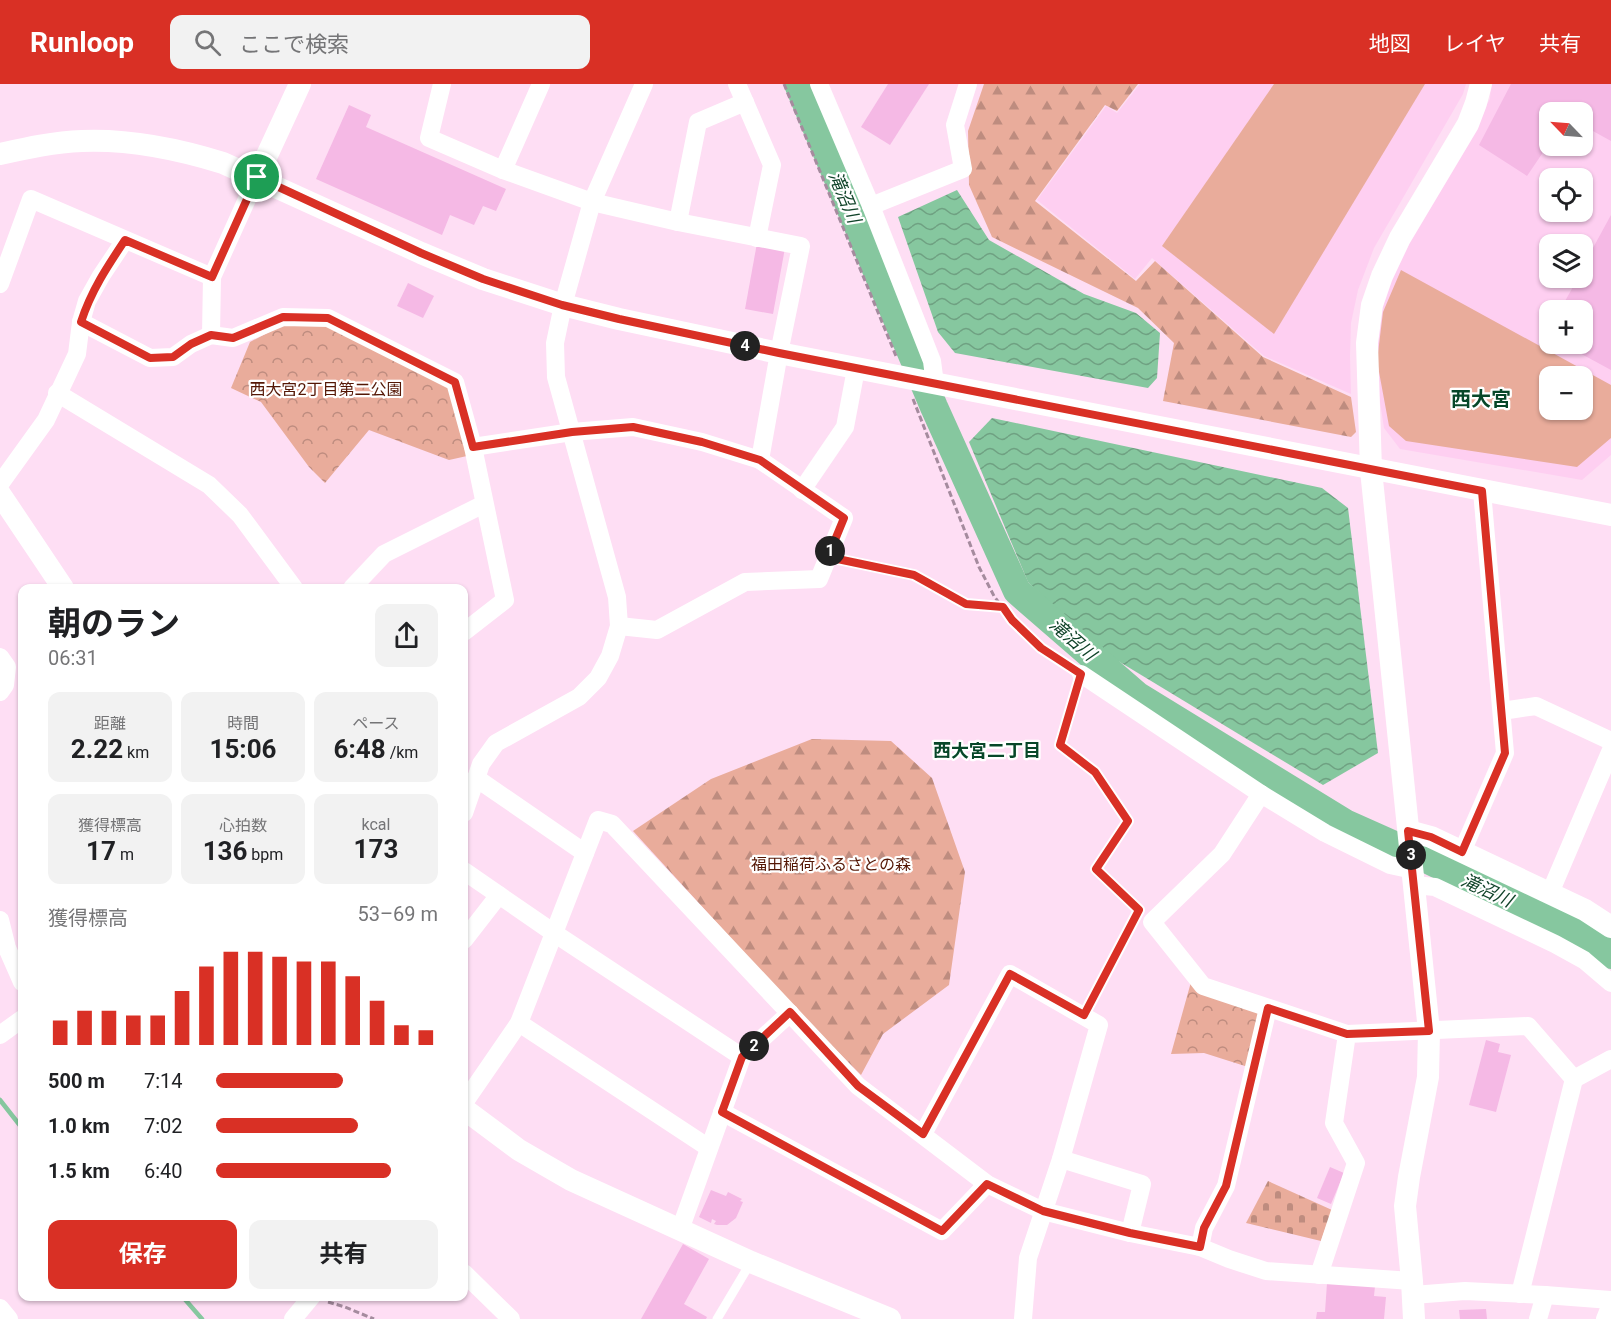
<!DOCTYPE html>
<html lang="ja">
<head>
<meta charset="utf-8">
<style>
  :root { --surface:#fff; --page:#f2f2f2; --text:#202124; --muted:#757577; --accent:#d93025 }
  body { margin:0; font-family:Roboto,"Noto Sans JP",sans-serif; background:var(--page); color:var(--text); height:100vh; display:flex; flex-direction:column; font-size:22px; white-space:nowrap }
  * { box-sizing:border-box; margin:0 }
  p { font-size:20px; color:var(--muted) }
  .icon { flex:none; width:33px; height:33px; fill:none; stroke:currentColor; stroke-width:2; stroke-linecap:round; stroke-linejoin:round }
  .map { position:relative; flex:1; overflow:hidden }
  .drawer { position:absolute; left:18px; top:500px; width:450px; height:717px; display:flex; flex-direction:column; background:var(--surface); border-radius:12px; box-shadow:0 2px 4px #0004 }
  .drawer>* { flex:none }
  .needle { width:39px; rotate:295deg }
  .fabs { position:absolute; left:1539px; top:18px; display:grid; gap:12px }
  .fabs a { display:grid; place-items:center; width:54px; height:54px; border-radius:12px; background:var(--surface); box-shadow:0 2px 4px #0004; font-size:30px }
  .pin { position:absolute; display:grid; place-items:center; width:51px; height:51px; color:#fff; margin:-26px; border:3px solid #fff; border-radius:50%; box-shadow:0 2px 6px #0007 }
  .km { position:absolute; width:30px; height:30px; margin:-15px; border-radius:50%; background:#222; color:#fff; font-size:16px; line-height:30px; text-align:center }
  .round { display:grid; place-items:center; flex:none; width:63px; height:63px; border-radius:12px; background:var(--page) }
  .summary { display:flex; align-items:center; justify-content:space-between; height:102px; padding:0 30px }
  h1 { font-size:33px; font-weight:700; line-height:45px }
  .figures { display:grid; grid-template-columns:repeat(3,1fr); gap:9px; height:102px; padding:6px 30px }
  .figures div { display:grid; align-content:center; border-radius:12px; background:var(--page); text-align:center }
  .figures b { font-size:26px; font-weight:700 }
  .figures small { font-size:16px; font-weight:400 }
  .figures p { font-size:16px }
  .chart { height:168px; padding:12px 30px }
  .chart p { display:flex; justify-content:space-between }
  .chart svg { width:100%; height:108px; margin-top:6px; stroke:var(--accent); stroke-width:6 }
  .cta { display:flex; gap:12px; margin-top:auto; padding:12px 30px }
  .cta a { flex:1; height:69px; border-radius:12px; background:var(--accent); color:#fff; font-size:24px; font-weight:700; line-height:69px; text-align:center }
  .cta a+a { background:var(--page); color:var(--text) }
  ul { padding:0 30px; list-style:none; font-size:20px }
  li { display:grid; grid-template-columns:96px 72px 1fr; align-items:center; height:45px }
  li i { height:15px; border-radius:8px; background:var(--accent) }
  header { display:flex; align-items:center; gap:36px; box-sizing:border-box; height:84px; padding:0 30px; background:var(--accent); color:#fff }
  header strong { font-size:28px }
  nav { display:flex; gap:33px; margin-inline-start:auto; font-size:21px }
  .search { width:420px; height:54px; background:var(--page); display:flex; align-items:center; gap:15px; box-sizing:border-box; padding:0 21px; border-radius:12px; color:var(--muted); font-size:22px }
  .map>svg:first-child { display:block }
  .built { fill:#fecff1; fill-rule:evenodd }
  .grass { fill:#e9ac9b; fill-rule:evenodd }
  .forest { fill:url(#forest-firs) }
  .cemetery { fill:url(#cemetery-stones) }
  .park { fill:url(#park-crowns) }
  .water { fill:url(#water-waves) }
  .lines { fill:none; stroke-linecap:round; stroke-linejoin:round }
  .stream { stroke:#86c79f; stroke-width:4.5 }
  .river { stroke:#86c79f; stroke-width:28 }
  .building { fill:#f5b9e5 }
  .path { stroke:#a58b9e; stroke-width:3; stroke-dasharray:6 3; stroke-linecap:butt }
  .service { stroke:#fff; stroke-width:9 }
  .minor { stroke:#fff; stroke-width:18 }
  .tertiary { stroke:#fff; stroke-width:22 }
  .route-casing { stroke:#fff; stroke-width:12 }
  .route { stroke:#d93025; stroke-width:8 }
  .labels { text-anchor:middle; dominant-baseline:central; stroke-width:4.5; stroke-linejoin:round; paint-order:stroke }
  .park-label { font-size:16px; fill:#541705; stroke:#fff }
  .water-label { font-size:18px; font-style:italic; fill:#11442a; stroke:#fff }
  .neighbourhood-label { font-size:18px; font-weight:bold; fill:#074729; stroke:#fff }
  .quarter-label { font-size:20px; font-weight:bold; fill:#074729; stroke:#fff }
</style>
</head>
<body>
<header>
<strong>Runloop</strong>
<div class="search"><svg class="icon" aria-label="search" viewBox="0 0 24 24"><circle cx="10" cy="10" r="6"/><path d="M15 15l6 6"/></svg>ここで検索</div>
<nav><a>地図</a><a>レイヤ</a><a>共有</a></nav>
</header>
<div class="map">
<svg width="1611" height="1235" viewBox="0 0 1611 1235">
  <defs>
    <pattern id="forest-firs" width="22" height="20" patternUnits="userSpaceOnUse" patternTransform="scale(1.5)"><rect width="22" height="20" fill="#e9ac9b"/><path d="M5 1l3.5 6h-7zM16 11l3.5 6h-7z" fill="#be8c7f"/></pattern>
    <pattern id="cemetery-stones" width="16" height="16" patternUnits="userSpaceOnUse" patternTransform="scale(1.5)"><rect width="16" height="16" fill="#e9ac9b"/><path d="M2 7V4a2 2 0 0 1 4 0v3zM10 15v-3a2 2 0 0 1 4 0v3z" fill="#be8c7f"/></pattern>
    <pattern id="park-crowns" width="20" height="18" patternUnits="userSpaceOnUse" patternTransform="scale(1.5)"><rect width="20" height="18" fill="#e9ac9b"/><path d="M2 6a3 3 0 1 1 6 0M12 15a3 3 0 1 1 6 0" fill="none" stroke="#be8c7f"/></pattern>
    <pattern id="water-waves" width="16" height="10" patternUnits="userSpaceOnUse" patternTransform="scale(1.5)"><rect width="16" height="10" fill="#86c79f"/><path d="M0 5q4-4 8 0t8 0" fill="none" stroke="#6fa182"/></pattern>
  </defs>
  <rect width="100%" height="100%" fill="#fedef4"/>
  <g class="built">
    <polygon points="1140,0 1466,0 1463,10 1374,164 1358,206 1351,239 1350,272 1351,310 1264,272 1152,174 1135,195 1037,116 1106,22 1117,29"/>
    <path d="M1491 0H1611V371L1582 396 1400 365 1384 344 1374 279 1379 229 1394 179 1490 15ZM1550 28H1582V62H1550ZM1550 94H1582V128H1550ZM1550 160H1582V194H1550ZM1550 226H1582V260H1550ZM1550 292H1582V326H1550Z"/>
  </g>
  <g class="grass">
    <polygon points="1274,0 1425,0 1274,250 1162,162"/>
    <path d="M1401 186 1611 301V354L1577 383 1406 357 1389 342 1377 277 1383 228ZM1550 292H1582V326H1550Z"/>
  </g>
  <g class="forest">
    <polygon points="984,0 1138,0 1117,27 1105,21 1035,117 1136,197 1155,177 1263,273 1351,313 1356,348 1351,353 1163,317 1174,259 1138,224 992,153 969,101 968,47"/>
    <polygon points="812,655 891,657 932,694 965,788 949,901 883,950 861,991 802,932 633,747 711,695"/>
  </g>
  <polygon class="cemetery" points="1268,1097 1332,1126 1321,1157 1246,1139"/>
  <g class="park">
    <polygon points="288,238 328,239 452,301 467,372 449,376 369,346 325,399 309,383 261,318 231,304 250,258"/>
    <polygon points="1191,898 1257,928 1261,934 1248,983 1204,969 1171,970"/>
  </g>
  <g class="water">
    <polygon points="957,106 989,156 1084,210 1136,229 1160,249 1157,294 1148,304 955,269 938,248 898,133"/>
    <polygon points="992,334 1322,404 1348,424 1378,669 1323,701 1095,563 1028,498 969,358"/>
  </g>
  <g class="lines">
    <g class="stream">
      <polyline points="0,1016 22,1044"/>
      <polyline points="182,1212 202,1235"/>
    </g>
    <polyline class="river" points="798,0 934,323 1017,507 1138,612 1345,739 1428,776 1578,849 1611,871"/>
  </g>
  <g class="building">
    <polygon points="888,0 929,0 890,61 861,43"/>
    <polygon points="1511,0 1611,0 1611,57 1582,41 1582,28 1550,28 1550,58 1527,92 1479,61"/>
    <polygon points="349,21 371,31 366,43 506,105 496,127 483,122 474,141 450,131 442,151 316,95"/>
    <polygon points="1611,131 1611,286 1563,260 1582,260 1582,226 1560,226 1578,194 1582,194 1582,184"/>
    <polygon points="757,159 785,164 773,230 745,225"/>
    <polygon points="408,199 434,212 423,234 397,222"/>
    <polygon points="1486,956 1500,960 1498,968 1511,971 1496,1028 1469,1021"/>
    <polygon points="1330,1083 1344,1089 1331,1120 1317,1114"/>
    <polygon points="711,1106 726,1112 728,1108 742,1115 740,1117 743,1118 736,1134 727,1141 717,1141 714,1140 716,1137 712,1135 711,1139 699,1133"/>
    <polygon points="683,1160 709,1175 684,1220 707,1233 706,1235 641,1235"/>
    <polygon points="1327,1199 1375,1202 1374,1212 1386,1213 1384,1235 1316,1235 1317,1228 1325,1228"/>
    <polygon points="1486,1225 1487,1235 1460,1235 1459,1226"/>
  </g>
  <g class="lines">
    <g class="path">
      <polyline points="784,0 896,272"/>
      <polyline points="913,315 979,483 994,512 1012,536 1041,565 1067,581"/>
      <polyline points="844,477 914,491 966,520 1002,523"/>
      <polyline points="1076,606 1060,661 1095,688 1128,737 1096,785 1140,827"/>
      <polyline points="1090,919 1136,832"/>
      <polyline points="328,1218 345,1223 374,1235"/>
    </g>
    <polyline class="service" points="717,1235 751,1178"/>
    <g class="minor">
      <polyline points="442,0 429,54 503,86 592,118 678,138 801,162 779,269 760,376"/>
      <polyline points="737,0 772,81 757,154"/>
      <polyline points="819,0 871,122 932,277 935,300"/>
      <polyline points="503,86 541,0"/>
      <polyline points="871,122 963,85 955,41 968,0"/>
      <polyline points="678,138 698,38 745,18"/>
      <polyline points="0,200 31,115 212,193"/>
      <polyline points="81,238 150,274 173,273 191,260 211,251 233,254 283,233 328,234 455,298 473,363 505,516 464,548"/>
      <polyline points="211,251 212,193 257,93"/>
      <polyline points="57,309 209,401 240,431 294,504"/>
      <polyline points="473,363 572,348 633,343 702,358 760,376 844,434 819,495 745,498 657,546 619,542"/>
      <polyline points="0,400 46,336 77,270 81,238 87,217 101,192 125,156"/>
      <polyline points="802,406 845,343 856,285"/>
      <polyline points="352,504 384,470 484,420"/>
      <polyline points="0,573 7,583 5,601 0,608"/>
      <polyline points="1081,590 1261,710 1325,749 1390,781 1413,786"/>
      <polyline points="1502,627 1536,622 1611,657"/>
      <polyline points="476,694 585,769"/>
      <polyline points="1261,710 1222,770 1152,838 1203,902 1347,950"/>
      <polyline points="464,729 481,680 496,659 579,613 598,594 610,572 619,542 617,513 556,293 555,259 563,221 592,118 644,0"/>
      <polyline points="1462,768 1505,669 1482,407"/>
      <polyline points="464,787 554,849 742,973"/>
      <polyline points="1414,801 1435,803 1555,860 1584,876 1611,899"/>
      <polyline points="1550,809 1611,666"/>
      <polyline points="0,836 7,864 22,898"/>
      <polyline points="464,856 499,811"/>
      <polyline points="519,939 709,1064"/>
      <polyline points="0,951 22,935"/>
      <polyline points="1574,995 1611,975"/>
      <polyline points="464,1019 519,939 598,736 612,740 858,1002 987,1100 1043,1127 1130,1149 1200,1163 1229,1175 1266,1187 1412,1197"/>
      <polyline points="722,1028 942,1147 987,1100"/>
      <polyline points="923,1050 1010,890 1099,941 1061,1075 1028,1174 1023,1235"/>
      <polyline points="1061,1075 1142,1100 1130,1149"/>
      <polyline points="680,1146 742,973 790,929"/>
      <polyline points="1200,1163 1204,1144 1226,1102 1268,924"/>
      <polyline points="464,1189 511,1235"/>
      <polyline points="1319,1191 1356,1079 1334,1039 1347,950 1528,942 1574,995 1520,1210"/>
      <polyline points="1413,1211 1465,1207 1545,1211 1611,1216"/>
      <polyline points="0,1224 9,1235"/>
      <polyline points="293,1235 312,1212"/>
      <polyline points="1538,1235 1545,1211"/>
      <polyline points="1605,1235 1611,1220"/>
    </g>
    <g class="tertiary">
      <path d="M0 70C27 64 54 58 82 57 131 55 178 65 223 79L421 169 483 195 563 221 619 235 779 269 1611 431"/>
      <polyline points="257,93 300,0"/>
      <polyline points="0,410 63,504"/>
      <polyline points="1409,747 1431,753 1585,826 1611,843"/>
      <polyline points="464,1025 519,1066 571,1096 751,1178 890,1235"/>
      <polyline points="1414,1235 1412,1197 1405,1122 1409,1093 1428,993 1429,947 1371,386 1367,259 1372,221 1382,192 1400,154 1468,40 1476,19 1481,0"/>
    </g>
  </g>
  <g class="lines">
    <defs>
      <path id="route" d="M257 93 421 169 483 195 562 221 619 235 779 269 1482 407 1505 669 1462 768 1431 753 1408 747 1429 947 1347 950 1268 924 1226 1102 1204 1144 1200 1163 1130 1149 1043 1127 987 1100 942 1147 722 1028 742 973 790 928 858 1002 923 1050 1010 890 1084 931 1139 826 1096 785 1128 737 1095 688 1060 661 1081 590 1041 564 1012 536 1003 523 966 520 914 491 828 473 844 434 760 376 702 358 633 343 572 348 473 363 455 298 328 234 283 233 233 254 211 251 191 260 173 273 150 274 81 238C91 207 107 183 125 156L212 193Z"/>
    </defs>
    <use href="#route" class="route-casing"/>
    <use href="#route" class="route"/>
  </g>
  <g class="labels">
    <g class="park-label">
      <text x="326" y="305">西大宮2丁目第二公園</text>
      <text x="831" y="780">福田稲荷ふるさとの森</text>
    </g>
    <g class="water-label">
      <text transform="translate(845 113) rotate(67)">滝沼川</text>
      <text transform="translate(1073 555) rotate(41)">滝沼川</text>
      <text transform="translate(1487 806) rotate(25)">滝沼川</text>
    </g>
    <g class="neighbourhood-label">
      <text x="987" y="666">西大宮二丁目</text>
    </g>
    <g class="quarter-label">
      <text x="1481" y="315">西大宮</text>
    </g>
  </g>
</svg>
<div class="fabs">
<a><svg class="needle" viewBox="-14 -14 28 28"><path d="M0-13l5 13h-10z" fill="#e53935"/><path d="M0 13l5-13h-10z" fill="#757577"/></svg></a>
<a><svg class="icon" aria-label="locate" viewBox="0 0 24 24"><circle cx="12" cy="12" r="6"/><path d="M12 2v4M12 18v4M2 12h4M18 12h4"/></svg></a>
<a><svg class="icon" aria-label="layers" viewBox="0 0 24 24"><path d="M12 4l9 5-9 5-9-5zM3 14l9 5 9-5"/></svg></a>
<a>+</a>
<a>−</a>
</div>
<div class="pin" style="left:257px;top:93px;background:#1e9e55"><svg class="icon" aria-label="arrive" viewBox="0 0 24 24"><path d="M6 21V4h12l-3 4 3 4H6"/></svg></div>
<b class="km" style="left:830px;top:467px">1</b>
<b class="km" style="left:754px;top:962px">2</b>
<b class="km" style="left:1411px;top:771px">3</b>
<b class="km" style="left:745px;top:262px">4</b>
<section class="drawer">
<div class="summary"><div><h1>朝のラン</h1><p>06:31</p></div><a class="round"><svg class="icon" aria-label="share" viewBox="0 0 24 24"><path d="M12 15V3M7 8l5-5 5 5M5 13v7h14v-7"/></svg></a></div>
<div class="figures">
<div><p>距離</p><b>2.22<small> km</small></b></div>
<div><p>時間</p><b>15:06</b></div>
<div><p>ペース</p><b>6:48<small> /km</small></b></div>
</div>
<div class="figures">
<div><p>獲得標高</p><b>17<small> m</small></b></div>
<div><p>心拍数</p><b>136<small> bpm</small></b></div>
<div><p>kcal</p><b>173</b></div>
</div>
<div class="chart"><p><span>獲得標高</span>53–69 m</p>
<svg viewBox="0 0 160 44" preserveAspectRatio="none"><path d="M5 44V34M15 44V30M25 44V30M35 44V32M45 44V32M55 44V22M65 44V12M75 44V6M85 44V6M95 44V8M105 44V10M115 44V10M125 44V16M135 44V26M145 44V36M155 44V38"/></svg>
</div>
<ul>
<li><b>500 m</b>7:14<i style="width:57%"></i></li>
<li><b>1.0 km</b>7:02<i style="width:64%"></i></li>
<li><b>1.5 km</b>6:40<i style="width:79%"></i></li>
</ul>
<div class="cta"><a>保存</a><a>共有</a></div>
</section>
</div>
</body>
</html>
